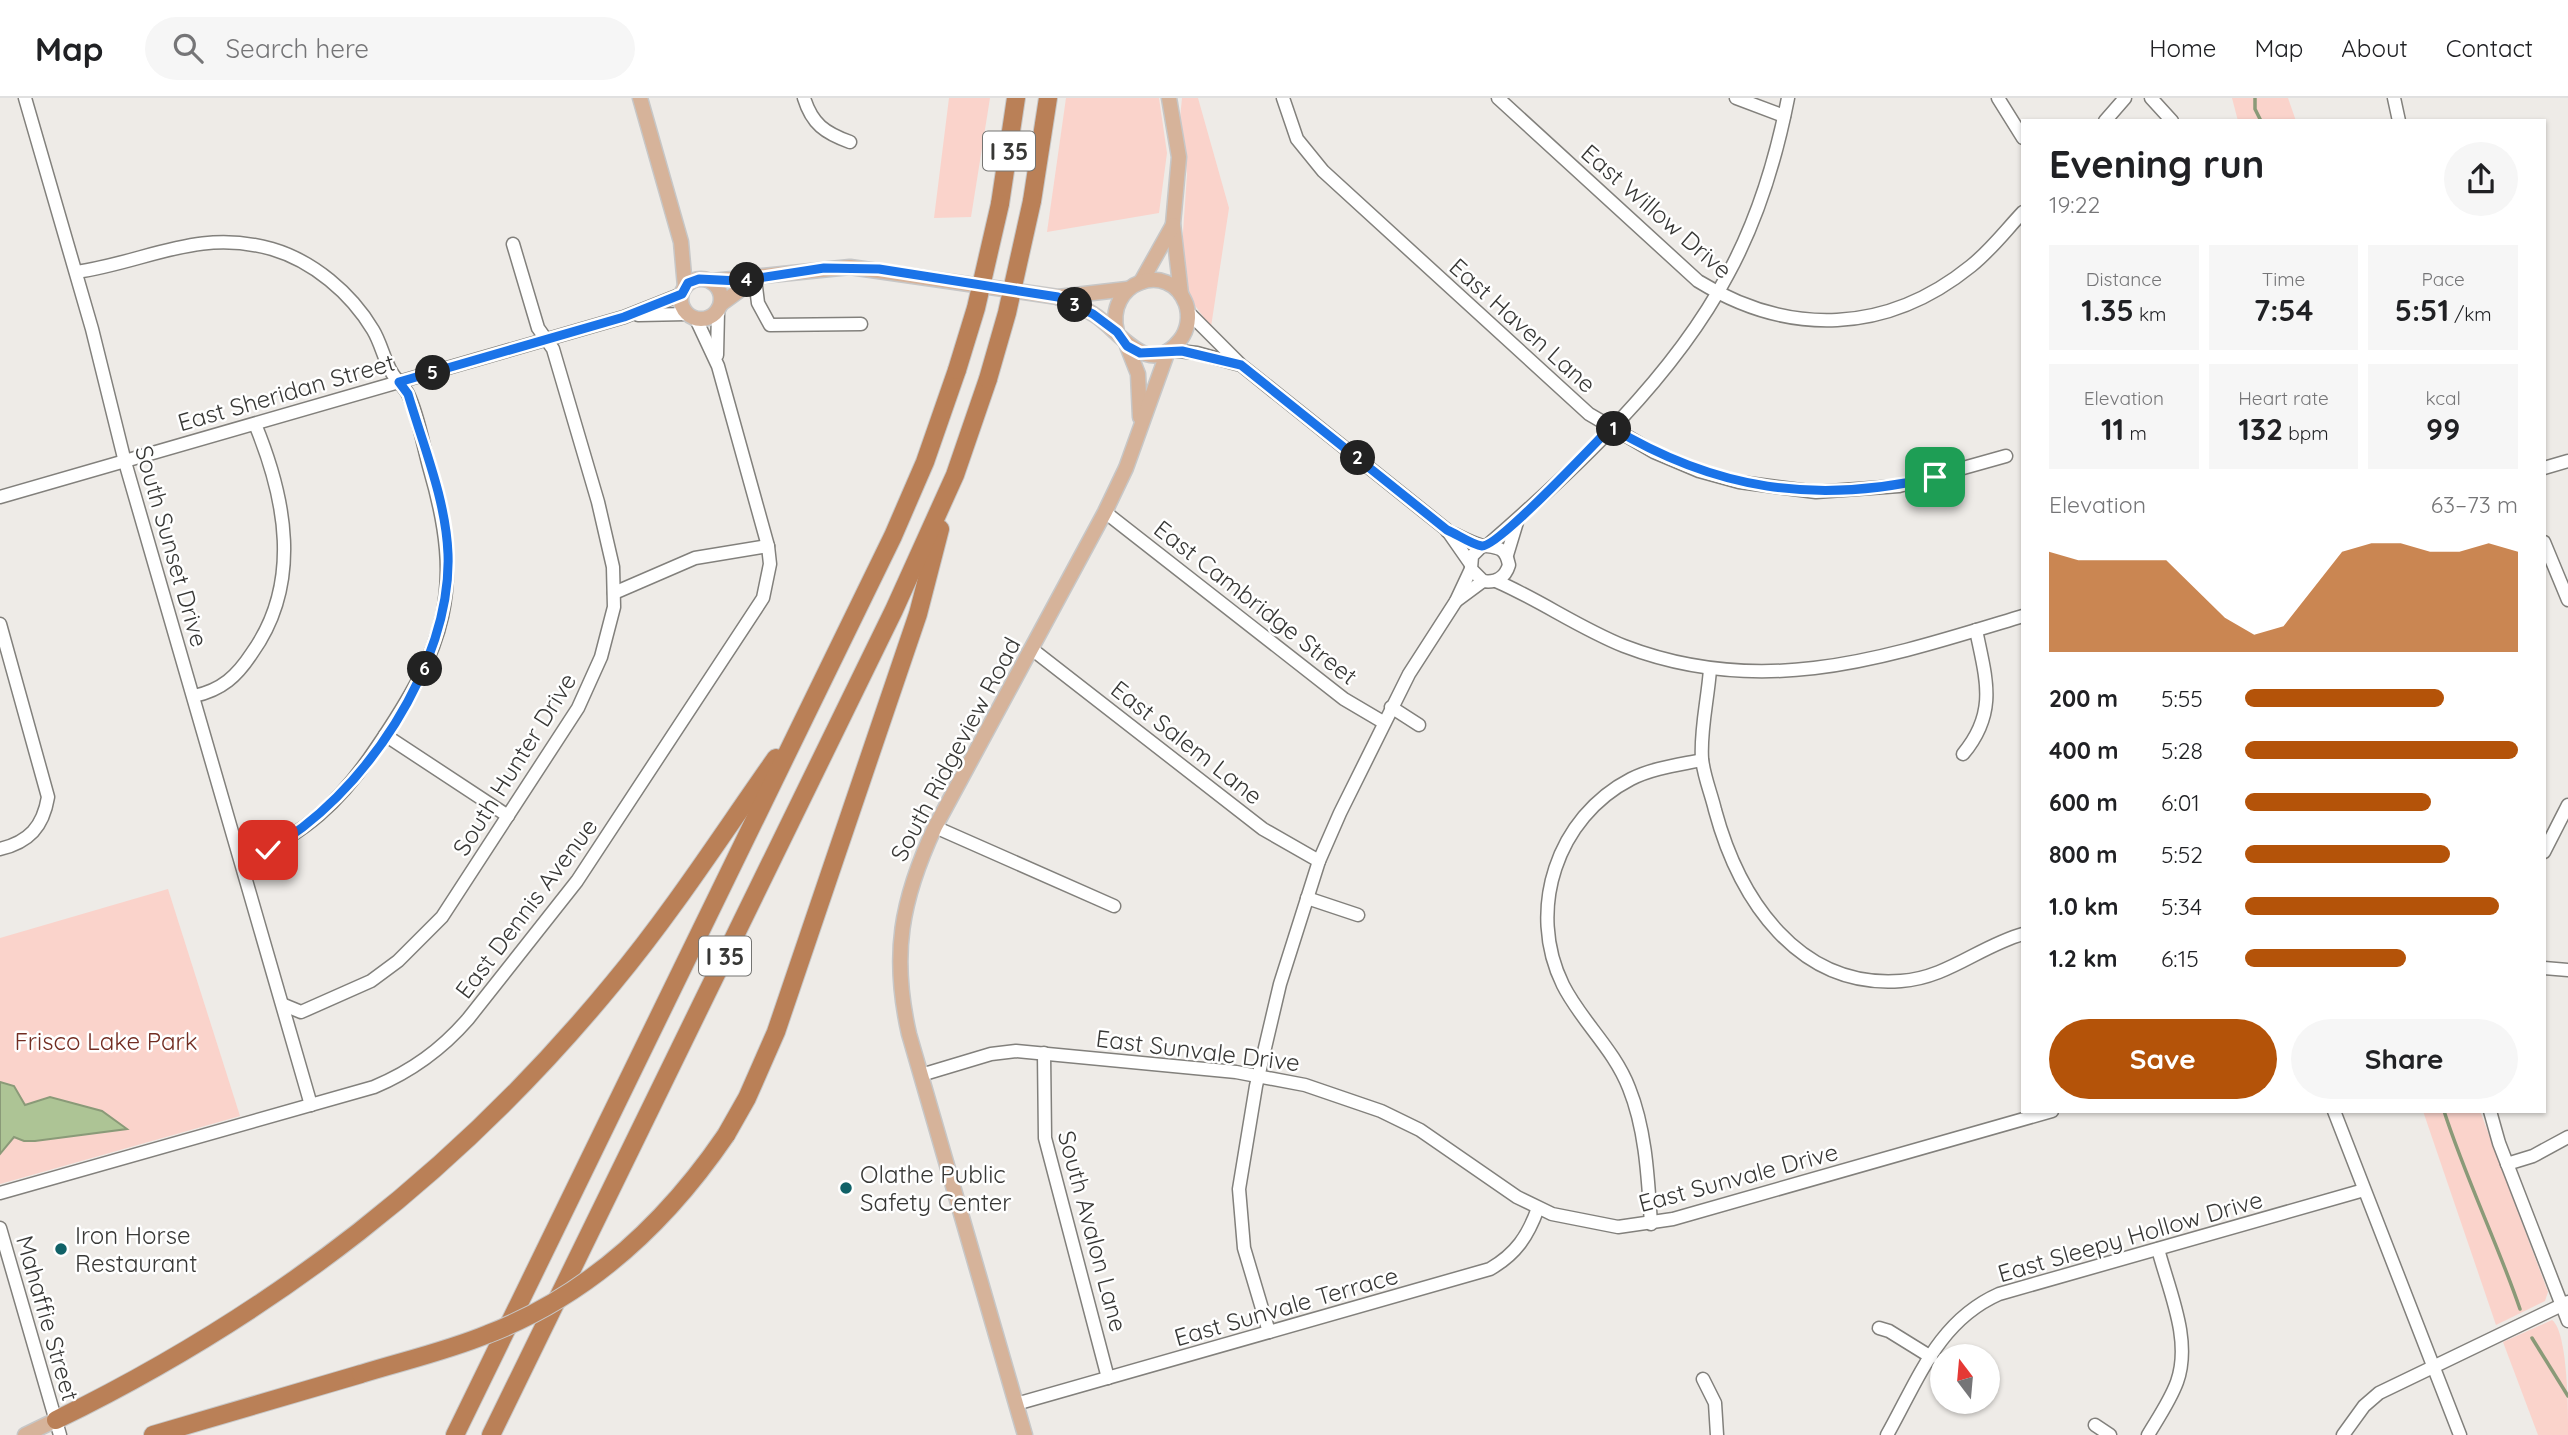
<!DOCTYPE html>
<html lang="en">
<head>
<meta charset="utf-8">
<style>
  :root { --surface:#fff; --page:#f6f6f6; --text:#202124; --muted:#757577; --line:#e0e0e0; --accent:#b45309 }
  body { margin:0; font-family:Quicksand,sans-serif; background:var(--page); color:var(--text); height:100vh; display:flex; flex-direction:column; font-size:26px; white-space:nowrap }
  * { box-sizing:border-box; margin:0 }
  p { font-size:23px; color:var(--muted) }
  .icon { flex:none; width:38px; height:38px; fill:none; stroke:currentColor; stroke-width:2; stroke-linecap:round; stroke-linejoin:round }
  .map { position:relative; flex:1; overflow:hidden }
  .details { position:absolute; left:2021px; top:21px; width:525px; height:994px; display:flex; flex-direction:column; background:var(--surface); border-radius:0px; box-shadow:0 2px 5px #0004 }
  .details>* { flex:none }
  .needle { width:46px; rotate:344deg }
  .fabs { position:absolute; left:1930px; top:1246px; display:grid; gap:14px }
  .fabs a { display:grid; place-items:center; width:70px; height:70px; border-radius:50%; background:var(--surface); box-shadow:0 2px 5px #0004; font-size:35px }
  .pin { position:absolute; display:grid; place-items:center; width:60px; height:60px; color:#fff; margin:-30px; border-radius:14px; box-shadow:0 4px 10px #0006 }
  .km { position:absolute; width:35px; height:35px; margin:-18px; border-radius:50%; background:#222; color:#fff; font-size:19px; line-height:35px; text-align:center }
  .round { display:grid; place-items:center; flex:none; width:74px; height:74px; border-radius:37px; background:var(--page) }
  .overview { display:flex; align-items:center; justify-content:space-between; height:119px; padding:0 28px }
  h1 { font-size:38px; font-weight:700; line-height:52px }
  .metrics { display:grid; grid-template-columns:repeat(3,1fr); gap:10px; height:119px; padding:7px 28px }
  .metrics div { display:grid; align-content:center; border-radius:0px; background:var(--page); text-align:center }
  .metrics b { font-size:30px; font-weight:700 }
  .metrics small { font-size:19px; font-weight:400 }
  .metrics p { font-size:19px }
  .chart { height:196px; padding:14px 28px }
  .chart p { display:flex; justify-content:space-between }
  .chart svg { width:100%; height:126px; margin-top:7px; fill:var(--accent); opacity:.7 }
  .action { display:flex; gap:14px; margin-top:auto; padding:14px 28px }
  .action a { flex:1; height:80px; border-radius:42px; background:var(--accent); color:#fff; font-size:28px; font-weight:700; line-height:80px; text-align:center }
  .action a+a { background:var(--page); color:var(--text) }
  ul { padding:0 28px; list-style:none; font-size:23px }
  li { display:grid; grid-template-columns:112px 84px 1fr; align-items:center; height:52px }
  li i { height:18px; border-radius:9px; background:var(--accent) }
  header { display:flex; align-items:center; gap:42px; box-sizing:border-box; height:98px; padding:0 35px; background:var(--surface); border-bottom:2px solid var(--line) }
  header strong { font-size:33px }
  nav { display:flex; gap:38px; margin-inline-start:auto; font-size:24px }
  .search { width:490px; height:63px; background:var(--page); display:flex; align-items:center; gap:18px; box-sizing:border-box; padding:0 24px; border-radius:38px; color:var(--muted); font-size:26px }
  .map>svg:first-child { display:block }
  .green { fill:#fad3cb }
  .water { fill:#adc495; stroke:#8a9a78; stroke-width:2 }
  .lines { fill:none; stroke-linecap:round; stroke-linejoin:round }
  .stream { stroke:#8a9a78; stroke-width:3.5 }
  .minor-casing { stroke:#82807c; stroke-width:15 }
  .major-casing { stroke:#c7c7c7; stroke-width:17 }
  .highway-casing { stroke:#c7c7c7; stroke-width:20 }
  .minor { stroke:#fff; stroke-width:12 }
  .major { stroke:#d6b39a; stroke-width:14 }
  .highway { stroke:#ba8057; stroke-width:18 }
  .highway-bridge-casing { stroke:#c7c7c7; stroke-width:20; stroke-linecap:butt }
  .highway-bridge { stroke:#ba8057; stroke-width:18 }
  .route-casing { stroke:#fff; stroke-width:14 }
  .route { stroke:#1a73e8; stroke-width:9 }
  .poi-dot { fill:#106167; stroke:#fff; stroke-width:2.5 }
  .labels { text-anchor:middle; dominant-baseline:central; stroke-width:5; stroke-linejoin:round; paint-order:stroke }
  .shield { fill:#fff; stroke:#747472; stroke-width:2 }
  .shield-label { font-size:23px; font-weight:bold; fill:#383836 }
  .street-label { font-size:24px; fill:#383836; stroke:#fff }
  .park-label { font-size:24px; fill:#722d22; stroke:#fff }
  .poi-label { font-size:24px; fill:#383836; stroke:#fff; text-anchor:start }
</style>
</head>
<body>
<header>
<strong>Map</strong>
<div class="search"><svg class="icon" aria-label="search" viewBox="0 0 24 24"><circle cx="10" cy="10" r="6"/><path d="M15 15l6 6"/></svg>Search here</div>
<nav><a>Home</a><a>Map</a><a>About</a><a>Contact</a></nav>
</header>
<div class="map">
<svg width="2568" height="1337" viewBox="0 0 2568 1337">
  <rect width="100%" height="100%" fill="#eeebe7"/>
  <g class="green">
    <polygon points="949,0 990,0 971,119 934,120"/>
    <polygon points="1066,0 1159,0 1167,55 1159,115 1047,134"/>
    <polygon points="1182,0 1198,0 1229,110 1211,229 1187,197 1182,149 1187,76 1180,21"/>
    <polygon points="2232,0 2288,0 2296,23 2238,23"/>
    <polygon points="168,791 240,1018 0,1086 0,840"/>
    <polygon points="2423,1013 2480,1013 2548,1194 2545,1203 2496,1227"/>
    <path d="M2552 1222C2568 1234 2568 1312 2568 1337H2538L2503 1244Z"/>
  </g>
  <polygon class="water" points="0,984 14,988 25,1007 50,999 102,1013 127,1031 35,1043 24,1043 14,1039 0,1056"/>
  <g class="lines">
    <g class="stream">
      <polyline points="2255,0 2255,11 2261,23"/>
      <path d="M2444 1013C2466 1081 2497 1144 2520 1211"/>
      <polyline points="2532,1240 2568,1298"/>
    </g>
    <defs>
      <g id="minor">
        <polyline points="25,0 92,231 125,364 311,1007"/>
        <path d="M804 0C812 26 825 35 850 44"/>
        <polyline points="1283,0 1297,41 1323,73 1589,316 1654,354 1699,373 1739,384 1816,394 1899,388 2006,358"/>
        <path d="M1498 0 1698 183C1789 239 1887 236 1971 168 1991 152 2006 132 2023 114"/>
        <polyline points="1736,0 1784,18"/>
        <polyline points="1998,0 2023,40"/>
        <polyline points="2151,0 2172,23"/>
        <polyline points="2394,0 2399,23"/>
        <polyline points="2105,23 2125,0"/>
        <path d="M76 174C147 164 197 130 272 151 313 163 351 195 373 232 381 245 384 262 392 275 397 283 404 289 408 296 419 319 423 348 430 372 465 492 445 549 377 649 343 700 302 742 241 760"/>
        <polyline points="755,181 758,205 770,227 861,226"/>
        <polyline points="1188,214 1241,267 1447,432 1470,465"/>
        <polyline points="638,217 687,216"/>
        <polyline points="1169,252 1197,255 1237,266"/>
        <polyline points="717,257 718,214"/>
        <polyline points="2544,370 2568,363"/>
        <polyline points="0,399 624,219 682,196"/>
        <polyline points="1105,414 1344,601 1383,624"/>
        <path d="M1447 433C1458 437 1469 444 1480 447 1496 450 1505 447 1509 467 1505 480 1496 485 1483 483L1471 471 1472 458 1482 448"/>
        <polyline points="2544,444 2568,502"/>
        <path d="M1489 446C1575 371 1674 279 1728 176 1758 121 1776 61 1788 0"/>
        <polyline points="1507,457 1517,424"/>
        <path d="M1496 483C1540 502 1579 530 1624 548 1764 602 1887 559 2023 518"/>
        <polyline points="614,495 695,460 768,448"/>
        <polyline points="1456,503 1483,483"/>
        <path d="M0 526 48 699C43 729 29 744 0 751"/>
        <polyline points="1033,552 1263,731 1319,763"/>
        <path d="M1710 571C1708 601 1700 632 1702 661 1704 679 1711 695 1715 712 1739 801 1798 891 1901 883 1947 880 1980 848 2023 836"/>
        <path d="M194 598C222 592 237 578 252 555 302 485 286 401 255 326"/>
        <polyline points="1391,609 1419,627"/>
        <polyline points="385,637 508,718"/>
        <path d="M1963 656C1998 614 1986 581 1976 532"/>
        <polyline points="935,729 1114,808"/>
        <polyline points="2544,754 2568,707"/>
        <polyline points="1307,800 1358,817"/>
        <polyline points="2544,870 2568,872"/>
        <polyline points="284,907 301,914 371,883 398,863 442,819 578,610 601,559 614,509 613,469 598,404 553,251 538,230 513,146"/>
        <polyline points="1044,955 1045,1040 1108,1280"/>
        <polyline points="921,977 991,956 1016,953 1236,974 1305,987 1381,1013 1420,1032 1517,1099 1552,1116 1618,1129 1673,1121 2052,1013"/>
        <polyline points="2334,1013 2460,1337"/>
        <polyline points="2490,1013 2499,1045 2568,1223"/>
        <polyline points="2507,1066 2533,1058 2568,1039"/>
        <path d="M0 1095 374 989C412 973 441 952 468 921L577 783 763 500 770 466 768 448 718 268 696 221"/>
        <path d="M1651 1126C1648 1081 1646 1032 1629 990 1614 951 1581 923 1563 887 1526 812 1557 719 1631 681 1653 670 1678 667 1702 662"/>
        <polyline points="0,1130 60,1337"/>
        <polyline points="1879,1230 1889,1233 1931,1259"/>
        <polyline points="1269,1234 1244,1150 1239,1091 1256,988 1280,886 1319,763 1340,715 1409,576 1456,503 1471,471"/>
        <polyline points="1703,1281 1715,1305 1717,1337"/>
        <path d="M1016 1306 1490 1171C1516 1156 1528 1138 1538 1110"/>
        <polyline points="2095,1327 2110,1337"/>
        <path d="M1887 1337C1918 1282 1938 1223 1999 1196L2364 1092"/>
        <path d="M2148 1337C2158 1320 2170 1303 2177 1284 2192 1242 2169 1193 2158 1151"/>
        <polyline points="2343,1337 2364,1308 2379,1295 2568,1204"/>
      </g>
      <g id="major">
        <polyline points="640,0 681,144 685,189"/>
        <polyline points="1169,0 1179,59 1173,126 1181,196"/>
        <circle cx="701" cy="201" r="20"/>
        <polyline points="712,183 850,169 1058,199 1127,191"/>
        <polyline points="1141,184 1173,127"/>
        <path d="M1059 200C1070 205 1083 209 1093 216 1119 231 1148 283 1180 242 1188 232 1190 218 1186 206 1169 161 1104 184 1117 234"/>
        <polyline points="721,206 754,182"/>
        <polyline points="1127,248 1138,276 1140,319"/>
        <polyline points="25,1337 56,1322"/>
        <path d="M1025 1337 909 936C891 857 901 802 935 729L1105 414 1126 370 1168 253"/>
      </g>
      <g id="highway">
        <polyline points="1032,103 1048,0"/>
        <polyline points="1000,106 1016,0"/>
        <polyline points="726,1037 747,1000 776,934 918,516 940,431"/>
        <path d="M56 1322C275 1215 459 1073 614 884 673 813 723 735 776 660"/>
        <polyline points="153,1337 361,1276"/>
        <polyline points="455,1337 893,438 925,364 957,272"/>
        <polyline points="491,1337 894,512 955,377 988,281"/>
      </g>
    </defs>
    <use href="#minor" class="minor-casing"/>
    <use href="#major" class="major-casing"/>
    <use href="#highway" class="highway-casing"/>
    <use href="#minor" class="minor"/>
    <use href="#major" class="major"/>
    <use href="#highway" class="highway"/>
    <defs>
      <g id="highway-bridge">
        <polyline points="957,272 976,210 1000,106"/>
        <polyline points="988,281 1007,215 1032,103"/>
        <path d="M361 1276C403 1263 447 1253 488 1236 589 1197 666 1125 726 1037"/>
      </g>
    </defs>
    <use href="#highway-bridge" class="highway-bridge-casing"/>
    <use href="#highway-bridge" class="highway-bridge"/>
  </g>
  <g class="lines">
    <defs>
      <path id="route" d="M268 752C363 700 452 565 448 456 446 402 423 347 408 296L399 284 624 219 682 196 688 185 699 181 739 183 824 170 879 171 1058 199 1093 216 1117 234 1127 248 1140 255 1182 253 1241 267 1447 432C1457 436 1472 447 1482 448 1498 449 1594 346 1611 329 1715 392 1816 407 1935 379"/>
    </defs>
    <use href="#route" class="route-casing"/>
    <use href="#route" class="route"/>
  </g>
  <g class="poi-dot">
    <circle cx="846" cy="1090" r="7"/>
    <circle cx="61" cy="1151" r="7"/>
  </g>
  <g class="labels">
    <g class="shield">
      <rect x="983" y="33.5" width="52" height="39" rx="5"/>
      <rect x="699" y="838.5" width="52" height="39" rx="5"/>
    </g>
    <g class="shield-label">
      <text x="1009" y="53">I 35</text>
      <text x="725" y="858">I 35</text>
    </g>
    <g class="street-label">
      <text transform="translate(1657 113) rotate(41)">East Willow Drive</text>
      <text transform="translate(1523 227) rotate(42)">East Haven Lane</text>
      <text transform="translate(286 294) rotate(-16)">East Sheridan Street</text>
      <text transform="translate(172 448) rotate(74)">South Sunset Drive</text>
      <text transform="translate(1256 504) rotate(38)">East Cambridge Street</text>
      <text transform="translate(1187 644) rotate(38)">East Salem Lane</text>
      <text transform="translate(955 651) rotate(-62)">South Ridgeview Road</text>
      <text transform="translate(514 666) rotate(-58)">South Hunter Drive</text>
      <text transform="translate(526 810) rotate(-53)">East Dennis Avenue</text>
      <text transform="translate(1198 952) rotate(7)">East Sunvale Drive</text>
      <text transform="translate(1738 1079) rotate(-15)">East Sunvale Drive</text>
      <text transform="translate(1093 1133) rotate(75)">South Avalon Lane</text>
      <text transform="translate(2130 1138) rotate(-16)">East Sleepy Hollow Drive</text>
      <text transform="translate(1286 1208) rotate(-16)">East Sunvale Terrace</text>
      <text transform="translate(48 1220) rotate(74)">Mahaffie Street</text>
    </g>
    <g class="park-label">
      <text x="106" y="943">Frisco Lake Park</text>
    </g>
    <g class="poi-label">
      <text x="860" y="1076">Olathe Public<tspan x="860" dy="28">Safety Center</tspan></text>
      <text x="75" y="1137">Iron Horse<tspan x="75" dy="28">Restaurant</tspan></text>
    </g>
  </g>
</svg>
<div class="fabs">
<a><svg class="needle" viewBox="-14 -14 28 28"><path d="M0-13l5 13h-10z" fill="#e53935"/><path d="M0 13l5-13h-10z" fill="#757577"/></svg></a>
</div>
<div class="pin" style="left:1935px;top:379px;background:#1e9e55"><svg class="icon" aria-label="arrive" viewBox="0 0 24 24"><path d="M6 21V4h12l-3 4 3 4H6"/></svg></div>
<div class="pin" style="left:268px;top:752px;background:#d93025"><svg class="icon" aria-label="check" viewBox="0 0 24 24"><path d="M5 12l5 5 9-10"/></svg></div>
<b class="km" style="left:1614px;top:331px">1</b>
<b class="km" style="left:1358px;top:360px">2</b>
<b class="km" style="left:1075px;top:207px">3</b>
<b class="km" style="left:747px;top:182px">4</b>
<b class="km" style="left:433px;top:275px">5</b>
<b class="km" style="left:425px;top:571px">6</b>
<section class="details">
<div class="overview"><div><h1>Evening run</h1><p>19:22</p></div><a class="round"><svg class="icon" aria-label="share" viewBox="0 0 24 24"><path d="M12 15V3M7 8l5-5 5 5M5 13v7h14v-7"/></svg></a></div>
<div class="metrics">
<div><p>Distance</p><b>1.35<small> km</small></b></div>
<div><p>Time</p><b>7:54</b></div>
<div><p>Pace</p><b>5:51<small> /km</small></b></div>
</div>
<div class="metrics">
<div><p>Elevation</p><b>11<small> m</small></b></div>
<div><p>Heart rate</p><b>132<small> bpm</small></b></div>
<div><p>kcal</p><b>99</b></div>
</div>
<div class="chart"><p><span>Elevation</span>63–73 m</p>
<svg viewBox="0 0 160 44" preserveAspectRatio="none"><path d="M0 44V9L10 12L20 12L30 12L40 12L50 22L60 32L70 38L80 35L90 22L100 9L110 6L120 6L130 9L140 9L150 6L160 9V44z"/></svg>
</div>
<ul>
<li><b>200 m</b>5:55<i style="width:73%"></i></li>
<li><b>400 m</b>5:28<i style="width:100%"></i></li>
<li><b>600 m</b>6:01<i style="width:68%"></i></li>
<li><b>800 m</b>5:52<i style="width:75%"></i></li>
<li><b>1.0 km</b>5:34<i style="width:93%"></i></li>
<li><b>1.2 km</b>6:15<i style="width:59%"></i></li>
</ul>
<div class="action"><a>Save</a><a>Share</a></div>
</section>
</div>
</body>
</html>
